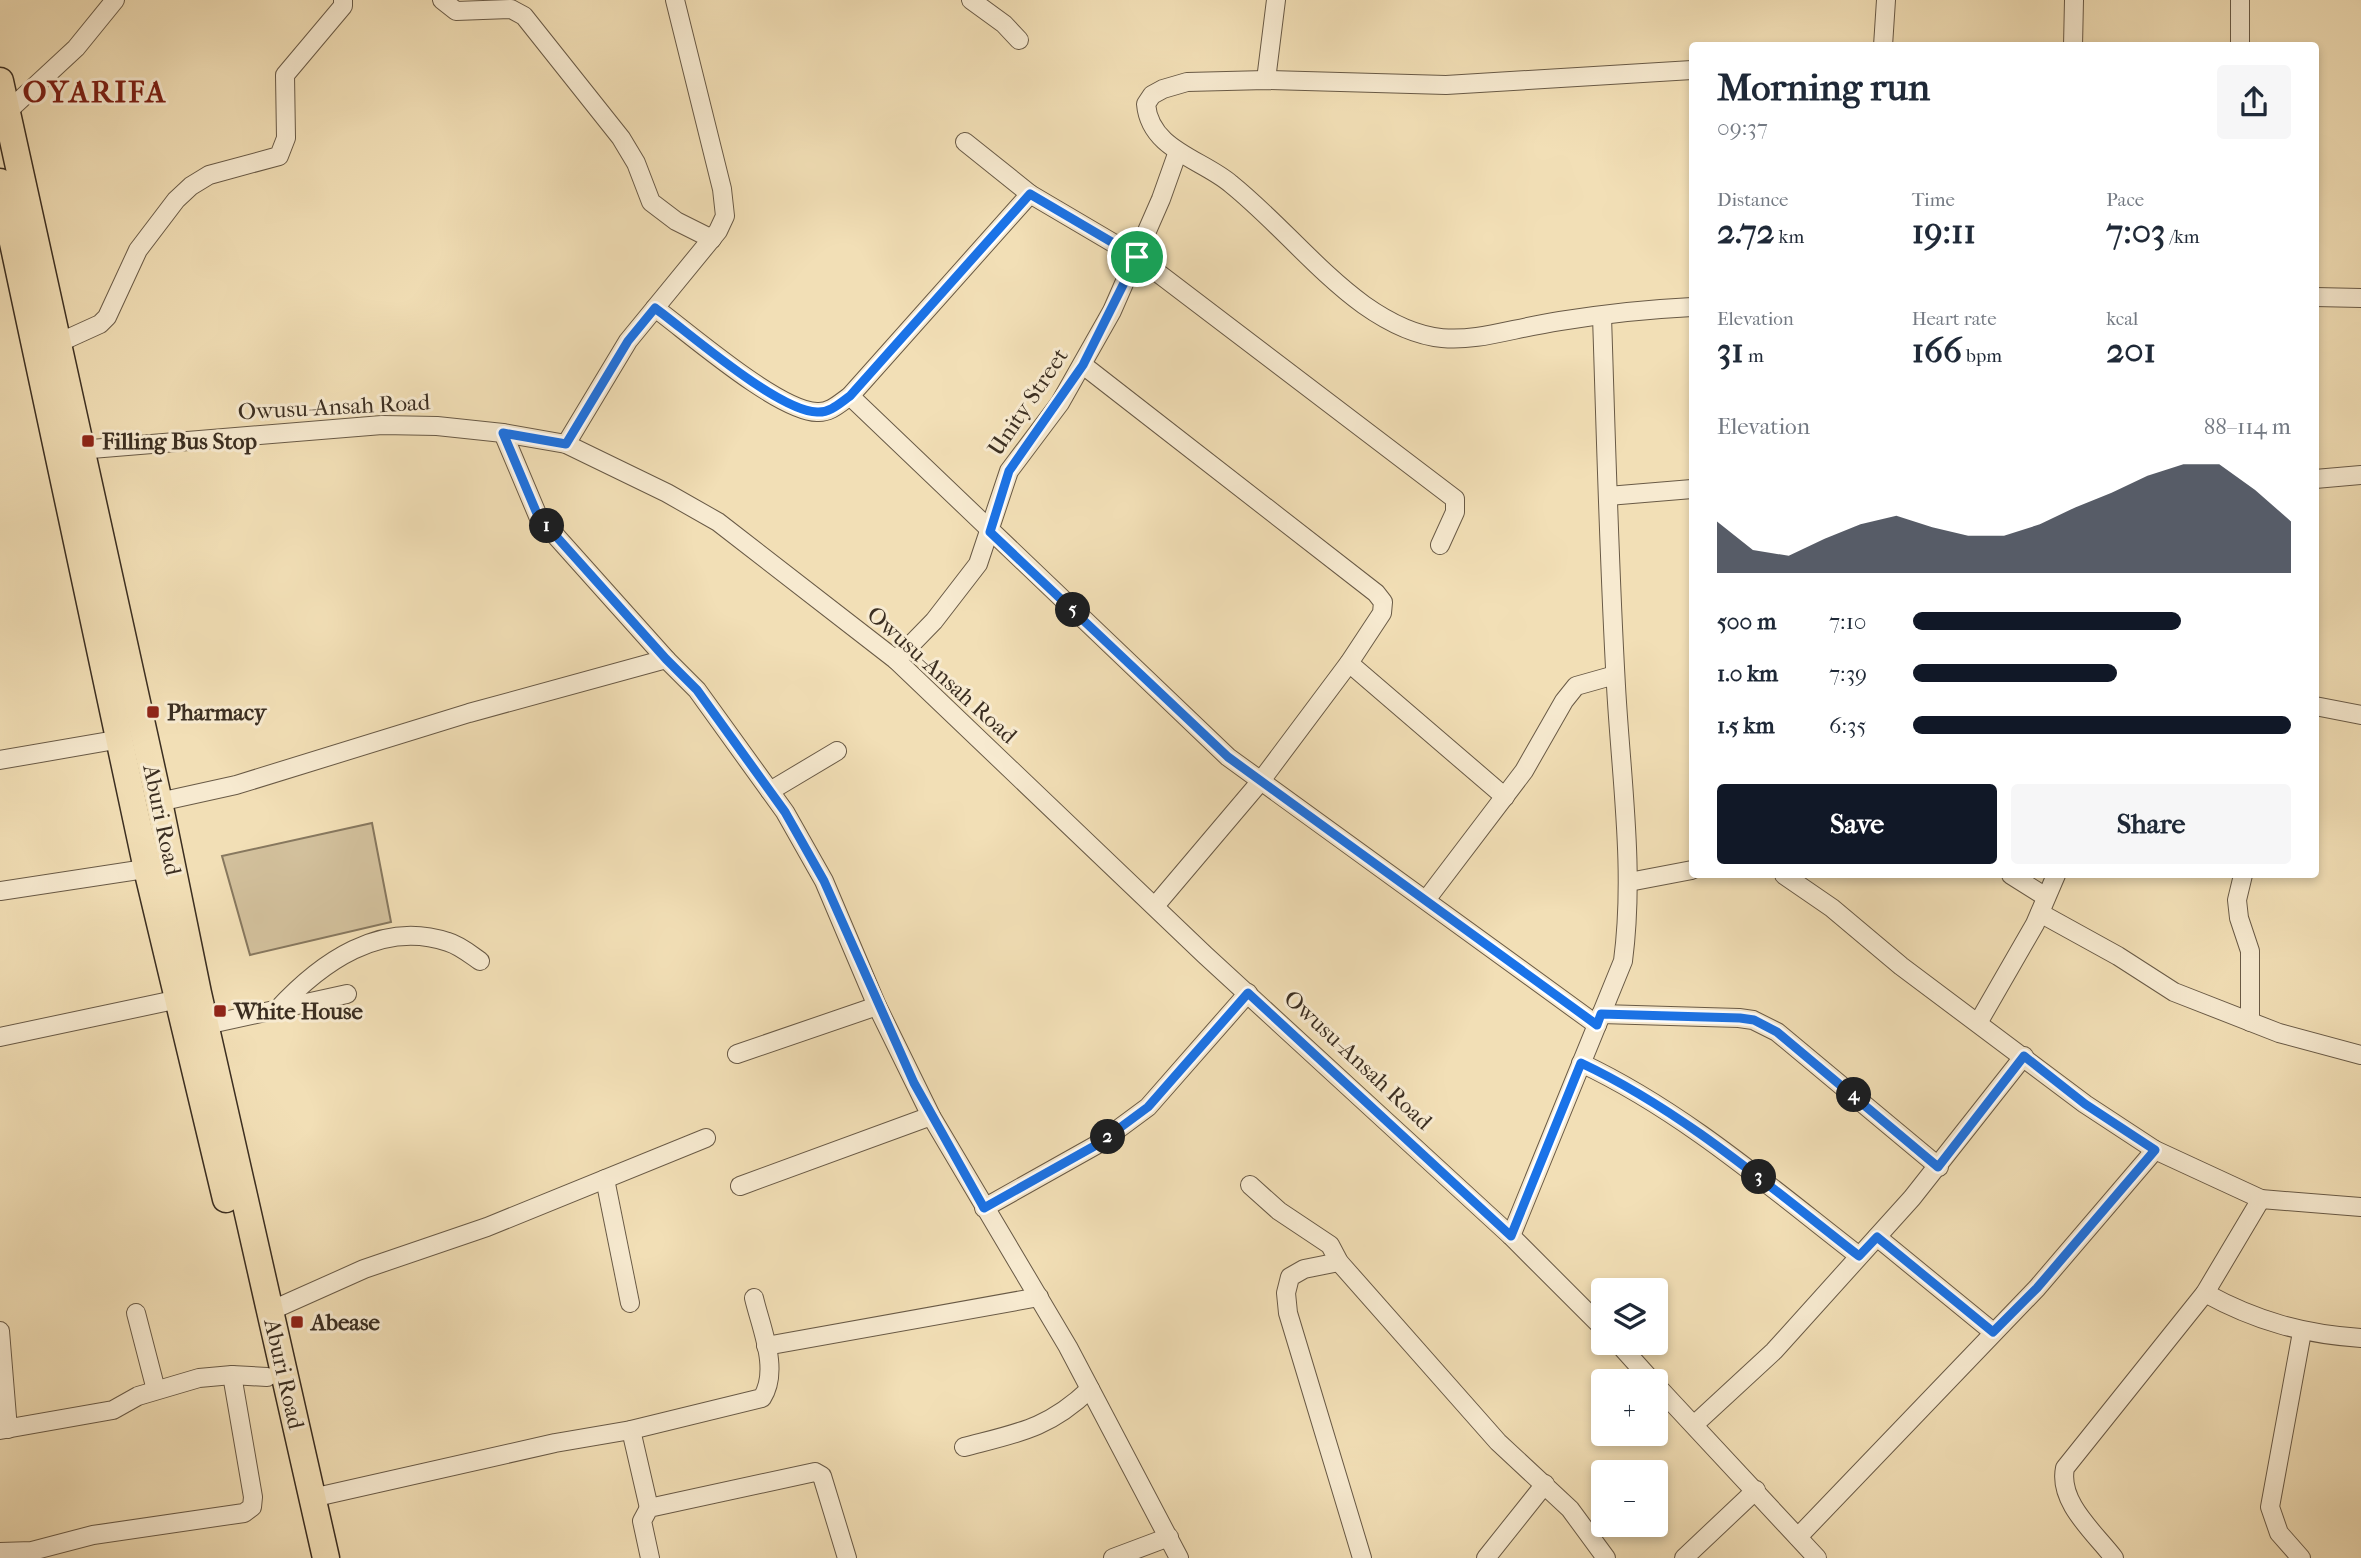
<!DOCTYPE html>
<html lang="en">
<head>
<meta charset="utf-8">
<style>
  :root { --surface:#fff; --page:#f6f6f7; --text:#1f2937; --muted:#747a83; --accent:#111827 }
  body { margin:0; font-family:"IM FELL French Canon",serif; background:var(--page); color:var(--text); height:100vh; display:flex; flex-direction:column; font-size:26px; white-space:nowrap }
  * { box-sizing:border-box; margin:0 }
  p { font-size:23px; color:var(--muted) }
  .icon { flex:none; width:38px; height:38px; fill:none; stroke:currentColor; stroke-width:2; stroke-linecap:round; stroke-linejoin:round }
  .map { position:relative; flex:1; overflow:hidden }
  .sheet { position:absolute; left:1689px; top:42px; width:630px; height:836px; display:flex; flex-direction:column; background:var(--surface); border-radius:7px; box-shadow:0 4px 10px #0003 }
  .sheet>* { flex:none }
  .controls { position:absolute; left:1591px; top:1278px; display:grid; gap:14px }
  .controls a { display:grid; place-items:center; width:77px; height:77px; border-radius:7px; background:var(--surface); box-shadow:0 4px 10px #0003; font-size:35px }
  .pin { position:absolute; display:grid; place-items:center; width:60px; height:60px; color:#fff; margin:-30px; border:4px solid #fff; border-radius:50%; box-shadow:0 2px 7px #0007 }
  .km { position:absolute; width:35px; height:35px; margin:-18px; border-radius:50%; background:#222; color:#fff; font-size:19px; line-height:35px; text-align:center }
  .round { display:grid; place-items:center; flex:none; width:74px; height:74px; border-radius:7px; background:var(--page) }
  .overview { display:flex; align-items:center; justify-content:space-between; height:119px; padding:0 28px }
  h1 { font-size:38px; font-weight:800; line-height:52px }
  .stats { display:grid; grid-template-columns:repeat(3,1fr); gap:10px; height:119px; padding:7px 28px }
  .stats div { display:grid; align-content:center }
  .stats b { font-size:35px; font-weight:800 }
  .stats small { font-size:19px; font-weight:400 }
  .stats p { font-size:19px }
  .chart { height:196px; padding:14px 28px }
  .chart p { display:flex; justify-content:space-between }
  .chart svg { width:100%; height:126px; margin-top:7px; fill:var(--accent); opacity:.7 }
  .button { display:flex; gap:14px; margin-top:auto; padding:14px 28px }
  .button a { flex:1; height:80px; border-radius:7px; background:var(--accent); color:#fff; font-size:28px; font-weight:800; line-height:80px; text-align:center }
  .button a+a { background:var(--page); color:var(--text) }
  ul { padding:0 28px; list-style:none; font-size:23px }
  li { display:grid; grid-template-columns:112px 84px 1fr; align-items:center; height:52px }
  li i { height:18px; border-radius:9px; background:var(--accent) }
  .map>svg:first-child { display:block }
  .green { fill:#d3c19d; stroke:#87785f; stroke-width:2 }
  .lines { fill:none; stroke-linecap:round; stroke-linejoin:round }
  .minor-casing { stroke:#695a46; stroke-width:20 }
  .highway-casing { stroke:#3b2e21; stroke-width:29 }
  .minor { stroke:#f7ead0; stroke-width:18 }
  .highway { stroke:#f2dfb6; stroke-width:26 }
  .route-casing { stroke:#fff; stroke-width:14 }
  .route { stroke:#1a73e8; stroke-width:9 }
  .poi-dot { fill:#8f2418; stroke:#f7ead0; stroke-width:2.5 }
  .labels { text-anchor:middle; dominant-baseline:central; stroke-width:6; stroke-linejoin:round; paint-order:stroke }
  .street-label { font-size:23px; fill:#3b2e21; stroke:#f7ead0 }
  .poi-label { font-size:23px; font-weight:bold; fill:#3b2e21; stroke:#f7ead0; text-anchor:start }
  .district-label { font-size:30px; font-weight:bold; letter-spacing:2px; fill:#7a1f14; stroke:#f7ead0 }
</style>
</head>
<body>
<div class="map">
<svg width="2361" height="1558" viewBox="0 0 2361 1558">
  <rect width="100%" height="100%" fill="#f2dfb6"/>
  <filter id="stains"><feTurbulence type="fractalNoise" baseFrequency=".00286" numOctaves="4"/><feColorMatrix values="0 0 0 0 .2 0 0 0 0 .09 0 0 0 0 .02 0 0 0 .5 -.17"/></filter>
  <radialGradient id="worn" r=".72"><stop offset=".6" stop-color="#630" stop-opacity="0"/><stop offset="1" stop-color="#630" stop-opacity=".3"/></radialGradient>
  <polygon class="green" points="372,823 391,922 250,955 222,856"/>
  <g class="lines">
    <defs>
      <g id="minor">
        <polyline points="442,0 456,11 511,9 524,16 621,138 636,163 651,202 676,221 712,239"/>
        <polyline points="971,0 1004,24 1019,40"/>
        <polyline points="1883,46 1886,0"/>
        <polyline points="2073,46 2074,0"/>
        <polyline points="2240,46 2240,0"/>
        <path d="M1692 70 1446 85 1266 80 1187 82 1163 89 1152 95 1146 104C1150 150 1202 159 1231 184 1277 221 1316 270 1364 305 1442 360 1477 334 1560 321 1604 314 1648 309 1692 307"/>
        <polyline points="1266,80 1276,0"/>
        <polyline points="6,113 76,48 115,0"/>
        <polyline points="965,142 1030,194"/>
        <polyline points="2315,297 2361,298"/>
        <path d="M655 308C689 333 778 411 817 412 830 413 840 403 850 396L1030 194 1137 257 1455 499V512L1440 545"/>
        <polyline points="56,344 100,324 107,317 138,250 176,200 191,186 209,175 279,156 286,138 285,75 343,6 343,0"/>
        <polyline points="1083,365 1376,593 1383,602 1382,613 1349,663 1260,782 1155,906"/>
        <polyline points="850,396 1228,757 1597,1025"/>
        <polyline points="503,433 538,516 666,659 697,690 785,812 824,881 877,1006 931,1116 1068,1347 1179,1558"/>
        <polyline points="566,444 628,341 718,231 725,216 722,189 675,0"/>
        <polyline points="79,450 382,425 437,426 503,433 566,444 667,493 718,522 896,660 1205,955 1511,1236 1603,1328"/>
        <polyline points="2315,479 2361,475"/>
        <polyline points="1608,496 1692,489"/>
        <polyline points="896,660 934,621 978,564 1009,471 1060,403 1112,311 1161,199 1177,154"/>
        <polyline points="1349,663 1505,797"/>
        <polyline points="2315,706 2361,715"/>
        <polyline points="0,760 121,739"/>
        <polyline points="770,791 837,751"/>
        <polyline points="159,802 236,785 469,713 666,659"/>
        <polyline points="1784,875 1832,908 1901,966 2085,1104 2155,1150 2261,1199 2361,1207"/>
        <polyline points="2011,875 2046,897"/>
        <polyline points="2243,875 2237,900 2239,918 2250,951 2250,1022"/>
        <polyline points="1629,882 1692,870"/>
        <polyline points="0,891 158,867"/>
        <polyline points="1426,900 1524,771 1564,701 1576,686 1615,675"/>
        <polyline points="2040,913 2118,956 2174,992 2279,1033 2361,1055"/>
        <path d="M277 1010C320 963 381 919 448 942 459 945 470 954 480 961"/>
        <polyline points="1601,1014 1739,1018 1753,1020 1777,1032 1939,1167"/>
        <polyline points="1978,1023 2035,924 2056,875"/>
        <polyline points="206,1025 347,994"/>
        <polyline points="0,1037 179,999"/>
        <polyline points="737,1054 877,1006"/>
        <path d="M1581 1063C1683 1111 1770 1187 1859 1256"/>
        <polyline points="605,1179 630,1303"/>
        <polyline points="1250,1185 1279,1211 1330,1245 1339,1262 1498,1442 1570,1509 1606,1558"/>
        <polyline points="740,1186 931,1116"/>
        <polyline points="984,1208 1098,1144 1148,1107 1248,993"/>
        <path d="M1511 1236 1623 961C1635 870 1621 778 1616 686 1609 563 1606 439 1602 316"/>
        <polyline points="1877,1237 1993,1332"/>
        <polyline points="1339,1262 1304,1269 1290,1277 1286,1293 1288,1313 1362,1558"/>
        <path d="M2205 1293C2256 1321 2303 1334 2361 1338"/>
        <polyline points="270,1311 364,1269 487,1227 706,1138"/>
        <polyline points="136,1313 156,1390"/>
        <polyline points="0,1331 8,1429"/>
        <polyline points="1617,1342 1652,1381"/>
        <polyline points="766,1346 1039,1297"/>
        <polyline points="1656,1385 1817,1558"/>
        <polyline points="1695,1424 1774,1351 1912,1198 2024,1056"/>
        <polyline points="0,1430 113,1410 138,1396 199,1378 232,1375 267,1377"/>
        <path d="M631 1430 762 1398C780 1370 761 1328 754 1298"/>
        <path d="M964 1447C1018 1433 1048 1429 1090 1389"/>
        <polyline points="312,1498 555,1443 631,1430 649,1508"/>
        <polyline points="1798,1537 2037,1288 2155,1150"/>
        <polyline points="0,1552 32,1551 93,1535 244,1513 252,1507 253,1497 232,1375"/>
        <polyline points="650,1558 642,1521 649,1508 815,1472 822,1476 847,1558"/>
        <polyline points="1113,1558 1169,1537"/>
        <polyline points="1486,1558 1545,1484"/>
        <polyline points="1684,1558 1756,1490"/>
        <path d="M2114 1558C2094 1532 2058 1502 2065 1468L2205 1293 2261 1199"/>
        <polyline points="2301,1558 2279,1533 2270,1507 2302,1332"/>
      </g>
      <g id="highway">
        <polyline points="0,81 159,802 198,993 326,1558"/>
        <polyline points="0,182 147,869 226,1199"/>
      </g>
    </defs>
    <use href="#minor" class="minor-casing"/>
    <use href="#highway" class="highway-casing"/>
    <use href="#minor" class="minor"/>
    <use href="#highway" class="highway"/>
  </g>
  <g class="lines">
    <defs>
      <path id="route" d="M1030 194 1137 257 1083 365 1009 471 990 532 1228 757 1597 1025 1601 1014 1740 1018 1754 1020 1777 1032 1938 1167 2024 1056 2085 1104 2155 1150 2037 1288 1993 1332 1877 1237 1859 1256C1770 1187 1683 1111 1581 1063L1511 1236 1248 993 1148 1107 1098 1144 984 1208 914 1083 824 881 785 812 697 690 666 659 538 516 503 433 566 444 628 341 655 308C689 333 778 411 817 412 830 413 840 403 850 396Z"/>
    </defs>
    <use href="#route" class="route-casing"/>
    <use href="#route" class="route"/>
  </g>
  <g class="poi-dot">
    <rect x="81" y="434" width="14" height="14" rx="3.5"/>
    <rect x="146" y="705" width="14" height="14" rx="3.5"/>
    <rect x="213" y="1004" width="14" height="14" rx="3.5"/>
    <rect x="290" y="1315" width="14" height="14" rx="3.5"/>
  </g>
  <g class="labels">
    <g class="street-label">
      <text transform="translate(1028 402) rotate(-56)">Unity Street</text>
      <text transform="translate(334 407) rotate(-3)">Owusu-Ansah Road</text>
      <text transform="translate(942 675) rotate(42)">Owusu-Ansah Road</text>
      <text transform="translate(162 820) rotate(78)">Aburi Road</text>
      <text transform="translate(1358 1060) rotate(43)">Owusu-Ansah Road</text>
      <text transform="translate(284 1374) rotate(77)">Aburi Road</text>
    </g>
    <g class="poi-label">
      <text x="102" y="441">Filling Bus Stop</text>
      <text x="167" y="712">Pharmacy</text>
      <text x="234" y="1011">White House</text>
      <text x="311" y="1322">Abease</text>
    </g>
    <g class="district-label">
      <text x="95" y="92">OYARIFA</text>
    </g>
  </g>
  <rect width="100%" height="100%" filter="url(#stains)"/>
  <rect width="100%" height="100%" fill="url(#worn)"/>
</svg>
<div class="controls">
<a><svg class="icon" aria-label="layers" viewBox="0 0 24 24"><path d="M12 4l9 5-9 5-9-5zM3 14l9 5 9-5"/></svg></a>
<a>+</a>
<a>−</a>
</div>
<div class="pin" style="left:1137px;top:257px;background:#1e9e55"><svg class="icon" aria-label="arrive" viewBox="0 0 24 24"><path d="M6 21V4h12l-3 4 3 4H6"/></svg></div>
<b class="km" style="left:547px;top:526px">1</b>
<b class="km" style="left:1108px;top:1137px">2</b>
<b class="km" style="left:1759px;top:1177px">3</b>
<b class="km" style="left:1854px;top:1095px">4</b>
<b class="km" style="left:1073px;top:610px">5</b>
<section class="sheet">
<div class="overview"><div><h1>Morning run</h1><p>09:37</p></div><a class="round"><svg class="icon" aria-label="share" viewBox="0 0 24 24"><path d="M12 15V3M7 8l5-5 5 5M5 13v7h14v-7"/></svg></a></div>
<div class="stats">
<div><p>Distance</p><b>2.72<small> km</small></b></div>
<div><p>Time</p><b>19:11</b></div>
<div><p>Pace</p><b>7:03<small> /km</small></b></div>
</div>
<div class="stats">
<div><p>Elevation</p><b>31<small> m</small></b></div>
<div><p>Heart rate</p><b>166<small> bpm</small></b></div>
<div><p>kcal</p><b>201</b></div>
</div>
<div class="chart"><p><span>Elevation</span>88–114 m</p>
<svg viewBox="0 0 160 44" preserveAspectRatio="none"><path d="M0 44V26L10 36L20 38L30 32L40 27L50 24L60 28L70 31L80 31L90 27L100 21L110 16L120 10L130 6L140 6L150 15L160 26V44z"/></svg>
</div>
<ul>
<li><b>500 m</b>7:10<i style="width:71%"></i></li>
<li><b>1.0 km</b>7:39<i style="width:54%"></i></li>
<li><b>1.5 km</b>6:35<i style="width:100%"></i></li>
</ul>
<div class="button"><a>Save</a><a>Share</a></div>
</section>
</div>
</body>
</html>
